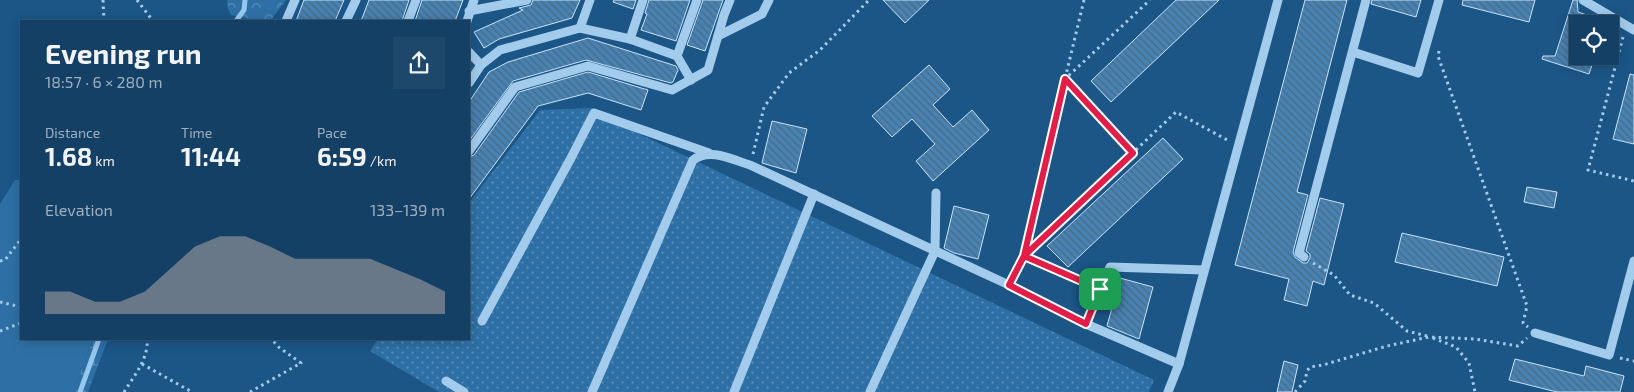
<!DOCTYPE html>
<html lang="en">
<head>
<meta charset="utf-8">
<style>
  :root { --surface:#144065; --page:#1d476b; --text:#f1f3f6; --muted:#9dafbf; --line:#335979; --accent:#8c9099 }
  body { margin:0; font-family:"Exo 2",sans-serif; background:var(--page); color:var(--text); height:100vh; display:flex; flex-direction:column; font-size:19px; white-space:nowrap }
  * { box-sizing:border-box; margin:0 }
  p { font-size:16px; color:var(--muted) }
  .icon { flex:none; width:28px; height:28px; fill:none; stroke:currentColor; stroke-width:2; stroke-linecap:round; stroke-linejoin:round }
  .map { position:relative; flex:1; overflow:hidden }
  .sheet { position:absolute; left:20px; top:20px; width:450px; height:320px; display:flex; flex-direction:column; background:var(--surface); border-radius:0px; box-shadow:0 2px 12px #0003,0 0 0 1px var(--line) }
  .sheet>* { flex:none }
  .buttons { position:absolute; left:1569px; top:15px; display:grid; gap:10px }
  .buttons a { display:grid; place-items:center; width:50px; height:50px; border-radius:0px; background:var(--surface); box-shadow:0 2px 12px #0003,0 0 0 1px var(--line); font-size:25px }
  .pin { position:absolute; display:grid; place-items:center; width:42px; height:42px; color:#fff; margin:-21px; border-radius:10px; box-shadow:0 2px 8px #0006 }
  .round { display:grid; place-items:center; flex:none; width:52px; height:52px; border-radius:0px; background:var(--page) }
  .headline { display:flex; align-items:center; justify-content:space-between; height:85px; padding:0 25px }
  h1 { font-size:28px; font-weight:700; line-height:38px }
  .stats { display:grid; grid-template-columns:repeat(3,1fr); gap:8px; height:85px; padding:5px 25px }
  .stats div { display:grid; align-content:center }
  .stats b { font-size:25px; font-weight:700 }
  .stats small { font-size:14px; font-weight:400 }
  .stats p { font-size:14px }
  .chart { height:140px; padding:10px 25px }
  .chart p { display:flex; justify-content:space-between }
  .chart svg { width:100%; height:90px; margin-top:5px; fill:var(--accent); opacity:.7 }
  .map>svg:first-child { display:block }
  .grass { fill:#2e70a5 }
  .forest { fill:url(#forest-crowns) }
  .wetland { fill:url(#wetland-marsh) }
  .park { fill:url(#park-dots) }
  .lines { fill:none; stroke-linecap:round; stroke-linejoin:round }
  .stream { stroke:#96c8ee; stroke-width:5 }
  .building { fill:url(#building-back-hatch); stroke:#c8e3f9 }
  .path { stroke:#a3ccec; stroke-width:3; stroke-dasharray:2.5 4; stroke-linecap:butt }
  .minor { stroke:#a3ccec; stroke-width:9 }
  .route-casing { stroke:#fff; stroke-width:10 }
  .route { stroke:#e11d48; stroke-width:6 }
</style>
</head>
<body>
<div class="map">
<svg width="1634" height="392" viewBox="0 0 1634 392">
  <defs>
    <pattern id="forest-crowns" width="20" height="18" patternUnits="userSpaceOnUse" patternTransform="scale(1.25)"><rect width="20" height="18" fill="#2e70a5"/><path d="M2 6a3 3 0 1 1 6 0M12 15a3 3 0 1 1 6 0" fill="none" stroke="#588db7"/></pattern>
    <pattern id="wetland-marsh" width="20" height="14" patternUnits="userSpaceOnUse" patternTransform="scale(1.25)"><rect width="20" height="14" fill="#2e70a5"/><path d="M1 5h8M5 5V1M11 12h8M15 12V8" fill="none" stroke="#588db7"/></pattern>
    <pattern id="park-dots" width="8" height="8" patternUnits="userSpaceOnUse" patternTransform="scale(1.25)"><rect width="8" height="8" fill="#2e70a5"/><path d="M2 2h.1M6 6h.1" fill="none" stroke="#588db7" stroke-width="1.8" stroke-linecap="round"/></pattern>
    <pattern id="building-back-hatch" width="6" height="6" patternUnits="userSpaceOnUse" patternTransform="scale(1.25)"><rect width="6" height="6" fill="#4882b2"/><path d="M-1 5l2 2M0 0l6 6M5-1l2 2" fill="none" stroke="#4a6a84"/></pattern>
  </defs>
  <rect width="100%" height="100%" fill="#1b5687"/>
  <polygon class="grass" points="15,180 21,180 21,339 93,339 76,385 72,392 0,392 0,204"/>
  <polygon class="forest" points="227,0 286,0 270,21 259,21 231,15 228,9"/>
  <polygon class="wetland" points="93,339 108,339 88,392 72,392 76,385"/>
  <polygon class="park" points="593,108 631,130 1154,380 1149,392 439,392 370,351 378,339 469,339 469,203 540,110"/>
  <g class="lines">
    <g class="stream">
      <polyline points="236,21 244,10 245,0"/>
      <polyline points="80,392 99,339"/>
    </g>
  </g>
  <g class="building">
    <polygon points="304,0 344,0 335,21 296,21"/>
    <polygon points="369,0 409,0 402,21 361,21"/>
    <polygon points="422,0 463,0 455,21 415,21"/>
    <polygon points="533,0 580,0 572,18 499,39 484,48 474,32 523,10 519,8 531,5"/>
    <polygon points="614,0 636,0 633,9 613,2"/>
    <polygon points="649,0 690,0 676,41 641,30 647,14 645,13"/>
    <polygon points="703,0 723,0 705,51 687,45"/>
    <polygon points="883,0 929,0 905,23"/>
    <polygon points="1176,0 1219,0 1111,102 1091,81"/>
    <polygon points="1305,0 1347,0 1297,192 1308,195 1293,252 1295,257 1303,263 1307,263 1310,258 1310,254 1306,251 1320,198 1344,204 1324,285 1313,281 1307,306 1284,300 1289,279 1235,265"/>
    <polygon points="1372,0 1421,0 1416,17 1371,4"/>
    <polygon points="1463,0 1535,0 1529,22 1462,5"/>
    <polygon points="1573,0 1577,0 1578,12 1607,22 1607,24 1578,24 1578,56 1595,56 1589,74 1542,59 1543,56 1555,56"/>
    <polygon points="588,38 676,66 678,70 673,82 671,83 586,60 513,81 469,141 469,102 489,72 508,62"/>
    <polygon points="929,65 950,89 933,105 953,127 972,110 989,130 933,181 916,161 935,144 912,119 892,137 872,116"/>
    <polygon points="588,72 648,90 641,110 588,93 538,106 469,199 469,157 474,155 519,92"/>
    <polygon points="1630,74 1634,75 1634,144 1613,139"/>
    <polygon points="772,121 807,129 796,173 762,163"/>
    <polygon points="1163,138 1183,159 1068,267 1047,246"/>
    <polygon points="1527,187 1557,192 1554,208 1524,202"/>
    <polygon points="954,206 989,215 978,259 954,253 944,248"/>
    <polygon points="1402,233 1504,257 1497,286 1395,262"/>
    <polygon points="1120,278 1153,287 1139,339 1107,326"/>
    <polygon points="1515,359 1584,376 1586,366 1624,376 1620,392 1557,392 1509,380"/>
    <polygon points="1284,361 1298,365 1292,392 1277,392"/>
  </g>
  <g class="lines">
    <g class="path">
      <polyline points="103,0 104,21"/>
      <polyline points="137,0 153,21"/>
      <polyline points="1084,0 1065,79 1133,153"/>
      <polyline points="1623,37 1588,170 1634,181"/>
      <polyline points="1439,51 1438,56 1527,306 1523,323 1528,327"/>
      <polyline points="753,154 764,107 789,73 820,50 869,0"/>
      <polyline points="1027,245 1065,79 1150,0"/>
      <polyline points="1032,248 1176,112 1229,141"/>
      <polyline points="0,261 5,260 21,239"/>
      <polyline points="1313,263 1334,275 1350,295 1374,303 1407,331 1427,336"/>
      <polyline points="0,302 21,307"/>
      <polyline points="0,331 21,323"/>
      <polyline points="1433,338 1456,347 1469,363 1475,392"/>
      <polyline points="1620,358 1634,361"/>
      <polyline points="142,364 192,392"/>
      <path d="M124 392C134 376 149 358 147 339"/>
      <polyline points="250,392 301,363 277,346 272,339"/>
      <polyline points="1295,392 1305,381 1307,371 1310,367 1323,365 1387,346 1429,337 1475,339 1518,346 1527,338"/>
    </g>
    <g class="minor">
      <polyline points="1583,0 1634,30"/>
      <polyline points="469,11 527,0"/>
      <polyline points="286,21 295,0"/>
      <polyline points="346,21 356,0"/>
      <polyline points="408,21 416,0"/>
      <polyline points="467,21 474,0"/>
      <polyline points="580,28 590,0"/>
      <polyline points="718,36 762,14 769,0"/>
      <polyline points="630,39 643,0"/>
      <polyline points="469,52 481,65"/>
      <polyline points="1353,52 1418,73 1439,0"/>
      <polyline points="677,56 691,80"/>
      <polyline points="469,83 481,65 500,50 580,28 630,39 677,56 697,0"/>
      <polyline points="469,151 515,87 588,66 672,90 708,70 724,15 730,0"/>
      <polyline points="1304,257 1299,253 1366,0"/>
      <polyline points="1009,285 1024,256 1100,289"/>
      <polyline points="482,321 571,158 594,113 709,153"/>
      <polyline points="1086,324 1110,267 1204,270"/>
      <polyline points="1535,333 1609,355 1634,261"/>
      <polyline points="446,381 464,392"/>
      <path d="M592 392 693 160C710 147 733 160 750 165L1009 285 1086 324 1179 364"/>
      <polyline points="734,392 814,194"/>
      <polyline points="870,392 935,251 936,193"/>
      <polyline points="1168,392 1179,364 1278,0"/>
    </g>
  </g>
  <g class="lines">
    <defs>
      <polyline id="route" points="1100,289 1024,256 1133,153 1065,79 1024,256 1009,285 1086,324 1100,289"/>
    </defs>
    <use href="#route" class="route-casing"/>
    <use href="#route" class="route"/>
  </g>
</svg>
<div class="buttons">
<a><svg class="icon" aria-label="locate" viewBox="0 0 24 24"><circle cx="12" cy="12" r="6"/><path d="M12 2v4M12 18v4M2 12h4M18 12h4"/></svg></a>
</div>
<div class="pin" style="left:1100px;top:289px;background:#1e9e55"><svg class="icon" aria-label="arrive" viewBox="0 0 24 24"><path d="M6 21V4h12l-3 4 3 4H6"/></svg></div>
<section class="sheet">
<div class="headline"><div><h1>Evening run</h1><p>18:57 · 6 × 280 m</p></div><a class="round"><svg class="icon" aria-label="share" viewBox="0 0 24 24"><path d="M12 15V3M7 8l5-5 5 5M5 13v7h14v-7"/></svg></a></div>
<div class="stats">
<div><p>Distance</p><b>1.68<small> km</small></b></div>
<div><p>Time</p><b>11:44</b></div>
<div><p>Pace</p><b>6:59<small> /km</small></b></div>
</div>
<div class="chart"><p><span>Elevation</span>133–139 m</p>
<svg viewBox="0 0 160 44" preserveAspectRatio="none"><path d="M0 44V33L10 33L20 38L30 38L40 33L50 22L60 11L70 6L80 6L90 11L100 17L110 17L120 17L130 17L140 22L150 27L160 33V44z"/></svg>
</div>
</section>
</div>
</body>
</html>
